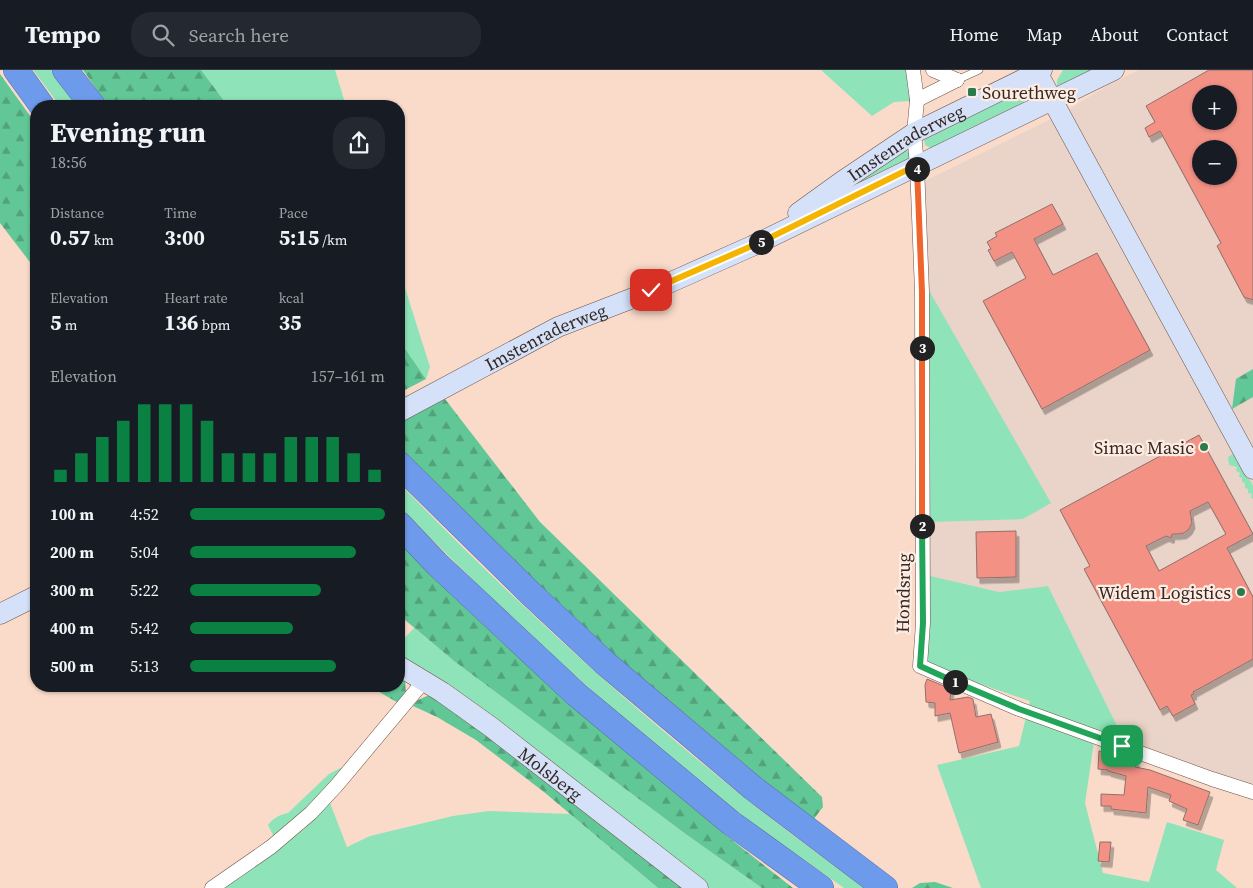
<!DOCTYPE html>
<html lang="en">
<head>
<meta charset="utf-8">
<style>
  :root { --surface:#171b24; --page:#242831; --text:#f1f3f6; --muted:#9ea1a6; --line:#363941; --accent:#0b8043 }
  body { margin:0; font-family:"Source Serif 4",serif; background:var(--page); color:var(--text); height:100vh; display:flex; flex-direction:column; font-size:19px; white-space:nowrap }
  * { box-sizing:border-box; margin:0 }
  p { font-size:16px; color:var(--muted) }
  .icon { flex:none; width:28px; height:28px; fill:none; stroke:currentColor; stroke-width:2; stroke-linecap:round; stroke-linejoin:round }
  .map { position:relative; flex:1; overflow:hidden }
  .drawer { position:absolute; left:30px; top:30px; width:375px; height:592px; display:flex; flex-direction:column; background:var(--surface); border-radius:20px; box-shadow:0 1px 4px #0004 }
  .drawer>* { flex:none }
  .buttons { position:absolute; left:1192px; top:15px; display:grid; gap:10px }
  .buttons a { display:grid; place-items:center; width:45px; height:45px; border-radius:50%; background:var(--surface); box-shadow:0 1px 4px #0004; font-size:25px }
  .pin { position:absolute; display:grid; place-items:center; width:42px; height:42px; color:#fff; margin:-21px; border-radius:10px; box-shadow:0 2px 8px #0006 }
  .km { position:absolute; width:25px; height:25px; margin:-12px; border-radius:50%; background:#222; color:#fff; font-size:14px; line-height:25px; text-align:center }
  .round { display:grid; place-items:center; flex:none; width:52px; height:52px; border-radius:20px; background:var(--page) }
  .overview { display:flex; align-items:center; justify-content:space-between; height:85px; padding:0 20px }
  h1 { font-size:28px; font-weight:700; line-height:38px }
  .stats { display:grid; grid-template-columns:repeat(3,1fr); gap:8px; height:85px; padding:5px 20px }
  .stats div { display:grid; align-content:center }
  .stats b { font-size:21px; font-weight:700 }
  .stats small { font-size:14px; font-weight:400 }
  .stats p { font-size:14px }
  .chart { height:140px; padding:10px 20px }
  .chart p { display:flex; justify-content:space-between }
  .chart svg { width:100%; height:90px; margin-top:5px; stroke:var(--accent); stroke-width:6 }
  ul { padding:0 20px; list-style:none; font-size:16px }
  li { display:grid; grid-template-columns:80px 60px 1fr; align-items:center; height:38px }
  li i { height:12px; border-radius:6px; background:var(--accent) }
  header { display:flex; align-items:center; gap:30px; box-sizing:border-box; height:70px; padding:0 25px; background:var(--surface); border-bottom:1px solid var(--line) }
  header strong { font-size:24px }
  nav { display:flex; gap:28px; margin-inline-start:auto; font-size:18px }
  .search { width:350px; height:45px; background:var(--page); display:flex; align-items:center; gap:12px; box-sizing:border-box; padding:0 18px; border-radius:20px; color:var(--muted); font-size:19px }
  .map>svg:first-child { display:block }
  .industrial { fill:#ead3c8; fill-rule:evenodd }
  .green { fill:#8ee3b8 }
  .forest { fill:url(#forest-firs) }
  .building { fill:#f39185; stroke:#90706b; fill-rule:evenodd; filter:url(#shadow) }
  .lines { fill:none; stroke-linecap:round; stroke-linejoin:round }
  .lane-casing { stroke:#6e5345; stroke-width:8 }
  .street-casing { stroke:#6e5345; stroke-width:15 }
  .secondary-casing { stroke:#6e5345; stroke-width:21 }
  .highway-casing { stroke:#5a72a5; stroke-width:26 }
  .lane { stroke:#fff; stroke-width:7 }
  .street { stroke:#fff; stroke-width:14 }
  .secondary { stroke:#d4e1f9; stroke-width:20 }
  .highway { stroke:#6e9aeb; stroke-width:25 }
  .split-1-casing { stroke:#fff; stroke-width:10 }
  .split-2-casing { stroke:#fff; stroke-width:10 }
  .split-3-casing { stroke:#fff; stroke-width:10 }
  .split-4-casing { stroke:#fff; stroke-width:10 }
  .split-5-casing { stroke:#fff; stroke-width:10 }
  .split-6-casing { stroke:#fff; stroke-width:10 }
  .split-1 { stroke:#22a559; stroke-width:6 }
  .split-2 { stroke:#22a559; stroke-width:6 }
  .split-3 { stroke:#f0652b; stroke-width:6 }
  .split-4 { stroke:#f0652b; stroke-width:6 }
  .split-5 { stroke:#f5b400; stroke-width:6 }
  .split-6 { stroke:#f5b400; stroke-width:6 }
  .poi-dot { fill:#2b7a4a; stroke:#feebe1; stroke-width:2 }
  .labels { text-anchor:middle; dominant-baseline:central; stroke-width:4.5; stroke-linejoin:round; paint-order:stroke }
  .poi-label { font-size:18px; fill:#342822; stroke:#feebe1; text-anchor:end }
  .street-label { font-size:18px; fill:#342822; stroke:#feebe1 }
</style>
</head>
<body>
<header>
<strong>Tempo</strong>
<div class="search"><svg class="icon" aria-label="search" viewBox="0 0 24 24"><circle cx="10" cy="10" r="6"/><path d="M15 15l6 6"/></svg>Search here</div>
<nav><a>Home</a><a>Map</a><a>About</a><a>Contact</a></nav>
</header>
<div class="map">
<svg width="1253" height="818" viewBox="0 0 1253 818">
  <defs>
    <pattern id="forest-firs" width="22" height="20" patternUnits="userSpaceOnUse" patternTransform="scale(1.25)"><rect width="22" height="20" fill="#62c796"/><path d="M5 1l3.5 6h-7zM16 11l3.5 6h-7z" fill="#52a27a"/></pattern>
    <filter id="shadow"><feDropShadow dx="3" dy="5.5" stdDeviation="0" flood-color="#0004"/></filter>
  </defs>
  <rect width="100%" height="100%" fill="#fadbca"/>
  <path class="industrial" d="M1139 0H1253V725L1123 668 1048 516 999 522 922 504 921 113 1059 45 1107 16ZM1201 24H1229V51H1201ZM1201 79H1229V106H1201Z"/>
  <g class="green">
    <polygon points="33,0 57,0 83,36 60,36"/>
    <polygon points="201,0 335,0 346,36 228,36"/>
    <polygon points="821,0 907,0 912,20 909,31 894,32 872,46"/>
    <polygon points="1063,0 1107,0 1057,16 1057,10"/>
    <polygon points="1017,17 1027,38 934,80 925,75 924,69"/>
    <path d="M1021 17C1028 18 1034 19 1038 26L1031 36Z"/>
    <polygon points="904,79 910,83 910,87 907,94 836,123"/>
    <polygon points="399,199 430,297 426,309 399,270"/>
    <polygon points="927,217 1051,433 1023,449 928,452"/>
    <polygon points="1233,384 1237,386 1253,416 1253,429 1251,428 1252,424 1248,423 1248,419 1245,418 1245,413 1242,412 1242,408 1239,407 1240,403 1236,401 1237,397 1229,395 1228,387"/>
    <path d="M399 413C513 531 635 642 764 743 797 769 831 793 865 818H844L757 757 666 686 526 562 399 437Z"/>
    <polygon points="922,504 999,522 1048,516 1123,668 1096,659 1085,733 1103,803 1149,812 1167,752 1224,770 1216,800 1237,818 981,818 937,695 1019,676 1030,631 922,594"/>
    <polygon points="414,558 454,591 687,765 762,818 704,818 399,589 399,574"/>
    <path d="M350 693 338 708 275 769 268 755C273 748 279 745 288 743L329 704Z"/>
    <polygon points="330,733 347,777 370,766 453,746 489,741 570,744 658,818 221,818 275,782 304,759"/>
  </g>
  <g class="forest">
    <polygon points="83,0 201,0 228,36 108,36"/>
    <polygon points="0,4 36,54 36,200 0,153"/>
    <polygon points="399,270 426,309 399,323"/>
    <polygon points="1253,299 1253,327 1232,339 1236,309"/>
    <polygon points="445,329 540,452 822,727 823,737 810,754 665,640 399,384 399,353"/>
    <polygon points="399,469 664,712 723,763 793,818 762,818 687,765 454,591 399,545"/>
    <polygon points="399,606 405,610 406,624 400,634 369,616 399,616"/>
    <polygon points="427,626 443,626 687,818 658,818 544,722 476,670 437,647 413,636 418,630"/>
    <polygon points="935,812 953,818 912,818 920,813"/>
  </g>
  <g class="building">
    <path d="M1209 0H1253V230L1244 227 1217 176 1221 173 1160 61 1149 67 1145 58 1155 52 1146 36ZM1201 24H1229V51H1201ZM1201 79H1229V106H1201Z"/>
    <polygon points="1052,134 1063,154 1034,169 1053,205 1097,183 1150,280 1042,339 983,231 1026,208 1012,182 994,191 988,180 991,179 987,172 997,166 995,163"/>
    <path d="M1199 365 1253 464 1227 478 1253 527V589L1193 622 1194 624 1191 625 1195 634 1173 646 1167 636 1160 640 1084 499 1090 496 1060 440ZM1208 432 1226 464 1159 501 1146 476 1166 466 1171 468 1172 464H1178L1184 463 1189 459 1192 453 1190 441Z"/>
    <polygon points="1016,461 1016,507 977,508 976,462"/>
    <polygon points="927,609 951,619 950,630 968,627 973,629 976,647 991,644 998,672 959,683 950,643 935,646 935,633 926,632 925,615"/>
    <polygon points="1099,681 1113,684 1113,683 1137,691 1135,697 1150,700 1210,722 1198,755 1183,750 1187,739 1169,731 1171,725 1148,717 1146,743 1111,739 1111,736 1101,736 1101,724 1124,725 1126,706 1108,701 1108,700 1098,699"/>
    <polygon points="1100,772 1111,772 1109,792 1098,791"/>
  </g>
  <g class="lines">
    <defs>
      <polyline id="lane" points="957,10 979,0"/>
      <g id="street">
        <polyline points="913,0 917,30 914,63 917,95 922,222 923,553 920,596 1019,639 1212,709 1253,722"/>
        <polyline points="933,0 957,10"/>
        <polyline points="917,30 957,10"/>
        <polyline points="212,818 271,777 311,743 337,715 424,611"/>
      </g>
      <g id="secondary">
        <polyline points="1037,2 1253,399"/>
        <path id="s1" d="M798 143 841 112 914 63 1042 0"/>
        <path id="s2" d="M399 342 558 257 651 221 752 176 1114 0"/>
        <polyline points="0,544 36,526"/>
        <path id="s3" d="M399 596 442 622 491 657 698 818"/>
      </g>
      <g id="highway">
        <polyline points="16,0 42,36"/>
        <polyline points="65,0 93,36"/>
        <polyline points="399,394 531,524 605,593 753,718 885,818"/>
        <polyline points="399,454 437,494 577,625 731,753 821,818"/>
      </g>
    </defs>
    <use href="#lane" class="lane-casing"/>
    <use href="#street" class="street-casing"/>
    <use href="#secondary" class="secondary-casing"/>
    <use href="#highway" class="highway-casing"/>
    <use href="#lane" class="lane"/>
    <use href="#street" class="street"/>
    <use href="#secondary" class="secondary"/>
    <use href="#highway" class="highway"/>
  </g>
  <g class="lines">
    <defs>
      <polyline id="split-1" points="955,612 1019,639 1122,676"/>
      <polyline id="split-2" points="922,456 923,553 920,596 955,612"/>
      <polyline id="split-3" points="922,278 922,456"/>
      <polyline id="split-4" points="917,99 922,222 922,278"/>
      <polyline id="split-5" points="761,172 917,95 917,99"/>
      <polyline id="split-6" points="651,220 761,172"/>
    </defs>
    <use href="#split-1" class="split-1-casing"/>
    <use href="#split-2" class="split-2-casing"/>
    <use href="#split-3" class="split-3-casing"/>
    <use href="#split-4" class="split-4-casing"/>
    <use href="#split-5" class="split-5-casing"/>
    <use href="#split-6" class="split-6-casing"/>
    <use href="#split-1" class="split-1"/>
    <use href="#split-2" class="split-2"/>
    <use href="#split-3" class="split-3"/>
    <use href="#split-4" class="split-4"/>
    <use href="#split-5" class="split-5"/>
    <use href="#split-6" class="split-6"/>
  </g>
  <g class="poi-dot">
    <rect x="967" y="17" width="10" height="10" rx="2.5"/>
    <circle cx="1204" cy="377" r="5"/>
    <circle cx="1241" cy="522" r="5"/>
  </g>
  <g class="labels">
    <g class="poi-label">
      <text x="982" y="22" text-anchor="start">Sourethweg</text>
      <text x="1194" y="377">Simac Masic</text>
      <text x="1231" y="522">Widem Logistics</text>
    </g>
    <g class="street-label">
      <text stroke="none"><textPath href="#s1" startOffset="129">Imstenraderweg</textPath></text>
      <text stroke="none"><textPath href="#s2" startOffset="165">Imstenraderweg</textPath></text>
      <text transform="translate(903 523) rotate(-89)">Hondsrug</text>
      <text stroke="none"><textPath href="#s3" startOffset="186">Molsberg</textPath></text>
    </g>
  </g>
</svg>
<div class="buttons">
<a>+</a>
<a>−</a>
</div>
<div class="pin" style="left:1122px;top:676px;background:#1e9e55"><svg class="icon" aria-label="arrive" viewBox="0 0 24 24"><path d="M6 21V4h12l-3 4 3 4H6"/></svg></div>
<div class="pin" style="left:651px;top:220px;background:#d93025"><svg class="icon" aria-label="check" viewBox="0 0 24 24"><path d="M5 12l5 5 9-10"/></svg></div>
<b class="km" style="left:955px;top:612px">1</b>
<b class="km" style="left:922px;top:456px">2</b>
<b class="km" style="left:922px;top:278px">3</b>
<b class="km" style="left:917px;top:99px">4</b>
<b class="km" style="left:761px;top:172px">5</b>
<section class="drawer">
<div class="overview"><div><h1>Evening run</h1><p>18:56</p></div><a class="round"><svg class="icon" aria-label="share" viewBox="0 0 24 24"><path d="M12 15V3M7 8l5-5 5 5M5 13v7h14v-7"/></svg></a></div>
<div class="stats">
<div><p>Distance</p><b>0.57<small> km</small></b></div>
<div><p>Time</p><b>3:00</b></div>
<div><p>Pace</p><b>5:15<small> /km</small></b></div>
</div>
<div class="stats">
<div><p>Elevation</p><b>5<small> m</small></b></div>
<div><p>Heart rate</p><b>136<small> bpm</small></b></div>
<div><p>kcal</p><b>35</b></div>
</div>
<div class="chart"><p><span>Elevation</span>157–161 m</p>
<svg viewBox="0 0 160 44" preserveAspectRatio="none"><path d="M5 44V38M15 44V30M25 44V22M35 44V14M45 44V6M55 44V6M65 44V6M75 44V14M85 44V30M95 44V30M105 44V30M115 44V22M125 44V22M135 44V22M145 44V30M155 44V38"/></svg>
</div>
<ul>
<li><b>100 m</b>4:52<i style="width:100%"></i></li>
<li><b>200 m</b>5:04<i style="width:85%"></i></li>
<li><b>300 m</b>5:22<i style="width:67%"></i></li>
<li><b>400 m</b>5:42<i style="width:53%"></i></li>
<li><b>500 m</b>5:13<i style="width:75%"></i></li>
</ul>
</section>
</div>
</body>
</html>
